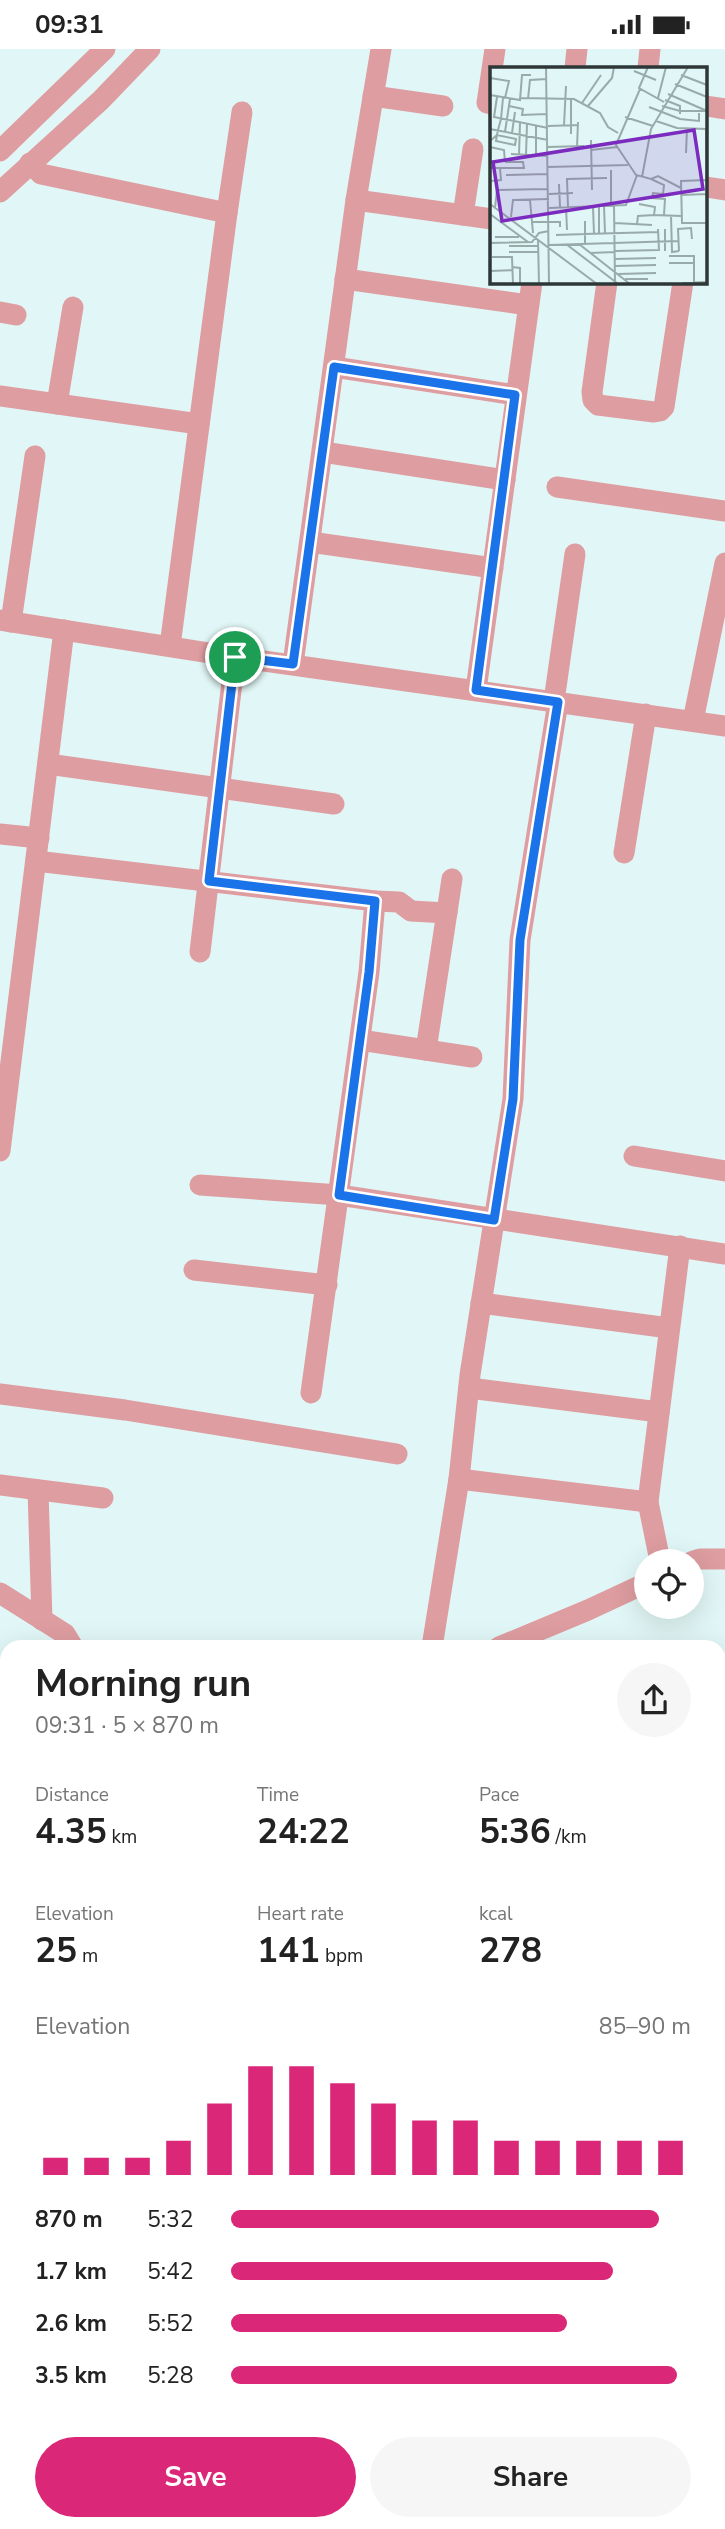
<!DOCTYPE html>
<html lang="en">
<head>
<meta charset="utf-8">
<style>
  :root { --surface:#fff; --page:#f6f6f6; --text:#222; --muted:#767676; --accent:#db2777 }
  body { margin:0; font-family:"Nunito Sans",sans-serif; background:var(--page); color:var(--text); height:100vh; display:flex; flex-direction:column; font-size:26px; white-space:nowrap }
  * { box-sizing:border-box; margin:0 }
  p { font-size:23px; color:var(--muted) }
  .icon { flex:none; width:38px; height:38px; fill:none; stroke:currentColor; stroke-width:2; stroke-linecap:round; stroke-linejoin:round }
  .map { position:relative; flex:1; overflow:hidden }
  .drawer { position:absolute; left:0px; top:1591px; width:726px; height:891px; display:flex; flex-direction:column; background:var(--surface); border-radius:21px 21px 0 0; box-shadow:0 7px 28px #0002 }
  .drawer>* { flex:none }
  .buttons { position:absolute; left:634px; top:1500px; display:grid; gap:14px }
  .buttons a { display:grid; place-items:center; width:70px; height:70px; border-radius:50%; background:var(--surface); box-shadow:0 7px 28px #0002; font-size:35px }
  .pin { position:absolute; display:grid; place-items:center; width:60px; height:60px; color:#fff; margin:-30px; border:4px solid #fff; border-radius:50%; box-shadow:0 2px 7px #0007 }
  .round { display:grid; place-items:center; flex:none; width:74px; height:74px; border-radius:37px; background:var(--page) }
  .headline { display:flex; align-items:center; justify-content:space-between; height:119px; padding:0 35px }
  h1 { font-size:38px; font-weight:700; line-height:52px }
  .figures { display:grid; grid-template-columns:repeat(3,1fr); gap:10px; height:119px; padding:7px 35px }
  .figures div { display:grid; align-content:center }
  .figures b { font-size:35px; font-weight:700 }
  .figures small { font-size:19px; font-weight:400 }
  .figures p { font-size:19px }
  .chart { height:196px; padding:14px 35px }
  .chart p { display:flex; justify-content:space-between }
  .chart svg { width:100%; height:126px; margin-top:7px; stroke:var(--accent); stroke-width:6 }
  .primary-button { display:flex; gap:14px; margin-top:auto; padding:14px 35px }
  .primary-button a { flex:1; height:80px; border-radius:42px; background:var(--accent); color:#fff; font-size:28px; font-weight:700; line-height:80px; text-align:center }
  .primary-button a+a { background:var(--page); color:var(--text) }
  ul { padding:0 35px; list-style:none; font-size:23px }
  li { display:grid; grid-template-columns:112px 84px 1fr; align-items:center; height:52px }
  li i { height:18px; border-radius:9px; background:var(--accent) }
  .status { display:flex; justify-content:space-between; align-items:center; height:49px; padding:0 35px; background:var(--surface); direction:ltr }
  .status svg { height:19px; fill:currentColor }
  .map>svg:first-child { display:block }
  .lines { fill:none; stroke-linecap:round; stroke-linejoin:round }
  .minor { stroke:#de9da0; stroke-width:21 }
  .route-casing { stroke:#fff; stroke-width:14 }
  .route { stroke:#1a73e8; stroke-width:9 }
  .inset-road { fill:none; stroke:#9aa; stroke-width:2 }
  .view { fill:#7b2cbf; fill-opacity:0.15; stroke:#7b2cbf; stroke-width:3.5 }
  .inset-edge { fill:none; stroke:#2e3737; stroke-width:3.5 }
</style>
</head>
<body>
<div class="status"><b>09:31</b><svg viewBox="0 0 49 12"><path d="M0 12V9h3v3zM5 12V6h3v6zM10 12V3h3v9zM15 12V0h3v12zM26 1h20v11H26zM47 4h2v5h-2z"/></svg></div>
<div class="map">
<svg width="725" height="2480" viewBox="0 0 725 2480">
  <rect width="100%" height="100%" fill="#e1f6f6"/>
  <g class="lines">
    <g class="minor">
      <polyline points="575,19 577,0"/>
      <polyline points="648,19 650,0"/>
      <polyline points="373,47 443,57"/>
      <polyline points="492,55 487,54 495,0"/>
      <polyline points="706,57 725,60"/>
      <polyline points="0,102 105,0"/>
      <polyline points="30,114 41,125 227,164 170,597"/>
      <polyline points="706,138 725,141"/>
      <polyline points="0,143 101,51 150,0"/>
      <polyline points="356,151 492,170"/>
      <polyline points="227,164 242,63"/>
      <polyline points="463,166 473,100"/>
      <polyline points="345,230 528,256"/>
      <polyline points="607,233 592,343 593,351 598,356 654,363 660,362 664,358 683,233"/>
      <polyline points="0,263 16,266"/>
      <polyline points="334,318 515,346"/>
      <polyline points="0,347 199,375"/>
      <polyline points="57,355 73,258"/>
      <polyline points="323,403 505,431"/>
      <polyline points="557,438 725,462"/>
      <polyline points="310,493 493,519"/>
      <polyline points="0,571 235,608 725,677"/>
      <polyline points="11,573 35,407"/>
      <polyline points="293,615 356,151 381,0"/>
      <polyline points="476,641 532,233"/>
      <polyline points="554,652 575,505"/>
      <polyline points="693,672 725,514"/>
      <polyline points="48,715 334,755"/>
      <polyline points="0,785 39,789"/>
      <polyline points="624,804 646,665"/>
      <polyline points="36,812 375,852 369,923 311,1344"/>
      <polyline points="375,852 399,853 411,862 447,864"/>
      <polyline points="200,903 235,608"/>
      <polyline points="360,991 472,1008"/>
      <polyline points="426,1001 452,830"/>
      <polyline points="0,1102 64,581"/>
      <polyline points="634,1107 725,1122"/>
      <polyline points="200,1136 339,1146 725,1205"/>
      <polyline points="194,1221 327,1236"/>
      <polyline points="481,1254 669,1279"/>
      <polyline points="469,1339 659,1363"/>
      <polyline points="0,1345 125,1361 397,1405"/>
      <polyline points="459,1430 648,1453"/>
      <polyline points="0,1436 103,1449"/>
      <polyline points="38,1441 42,1571"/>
      <polyline points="660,1512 648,1453 680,1197"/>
      <polyline points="691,1513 700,1510 725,1510"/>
      <polyline points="0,1544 65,1585 73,1598"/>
      <polyline points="432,1598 459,1430 470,1326 513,1050 520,891 558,653"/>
      <polyline points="499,1598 588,1561 646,1534"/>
      <polyline points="0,1853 7,1856"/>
      <polyline points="719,1947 725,1948"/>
      <polyline points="0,2213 7,2214"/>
      <polyline points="719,2387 725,2389"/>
      <polyline points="101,2480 101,2474"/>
      <polyline points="498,2480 499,2474"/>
    </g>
  </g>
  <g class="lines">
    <defs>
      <polygon id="route" points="334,318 515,346 476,641 558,653 520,891 513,1050 494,1171 339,1146 369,923 375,852 209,832 235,608 293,615"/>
    </defs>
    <use href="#route" class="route-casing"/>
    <use href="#route" class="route"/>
  </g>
  <g transform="translate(490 18)">
    <rect width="217" height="217" fill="#e1f6f6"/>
    <path class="inset-road" d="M56 0 59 217M158 0 149 21 174 35M144 4 166 13M191 8 217 18M0 11 19 14 15 31M185 17 217 30M150 22 126 78 146 108 161 112 168 109 191 121M178 27 217 44M0 28 30 33 32 8H41M7 30 4 50 58 61M31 31 84 32 110 46 118 60 128 66M81 31V67M168 31 176 0M38 32 40 13 57 12M175 33 190 39V47M92 36 111 8M19 39 33 42 32 48 57 47M98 39 122 11 124 0M172 39 190 44H217M159 40 190 52 209 54V46M135 50 163 59M166 54 187 61 217 62M74 58 76 19M58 59 88 58M0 62 58 73M216 62 217 149M15 65 20 32M22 66 25 45M101 73 102 123M0 74 7 68 26 72 25 78 6 74 7 68 8 63 11 52 13 31M0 80 14 83 15 95M58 80 94 79M87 80 88 55M101 83 127 80M196 86 197 61M21 87 58 89M29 88 30 56M36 88 37 57M46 88V59M58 100 138 98M0 101H34L33 95H15M121 103V139M16 108 58 107M152 110 161 62 198 0M161 112 174 118 173 127 163 126 162 131 175 132 174 148M217 113 191 114 192 156H217M0 114 11 113 10 101M69 117 70 140M59 127 83 126M191 128 217 127M40 133 43 166M0 137 107 217M149 137 165 140 164 148 192 149M124 138 125 217M109 139V166M114 139 115 166M76 140 77 163M78 140 77 112 117 111M103 140 104 167M5 141 7 123 58 122M59 141 136 138 147 108M0 147 38 175M181 149 182 185 189 184M21 150 23 133 59 132M41 155H70V160M125 156 162 158M147 157 148 149 164 148M168 162 169 184M175 162V184M66 168 95 167V154M5 170H29M48 173 49 217M0 176 42 175 49 166 59 164M95 176V167L168 165M76 177 127 216M89 177 140 217M59 178 188 174M19 179H48M125 184 169 183M189 184 188 162 201 161 202 172M19 185H48M100 186 125 185M179 189H204V216M2 190H22L23 217M125 192 166 191M179 196H204M125 199 166 198M22 200 30 201V217M0 204 23 203M128 207 166 206M135 212H158M192 216 217 215"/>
    <path class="view" d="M204 63 213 122 12 154 3 95Z"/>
    <rect width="217" height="217" class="inset-edge"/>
  </g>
</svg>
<div class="buttons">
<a><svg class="icon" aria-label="locate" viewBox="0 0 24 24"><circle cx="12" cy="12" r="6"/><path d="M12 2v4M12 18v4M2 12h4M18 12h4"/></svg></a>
</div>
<div class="pin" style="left:235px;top:608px;background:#1e9e55"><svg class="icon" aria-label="arrive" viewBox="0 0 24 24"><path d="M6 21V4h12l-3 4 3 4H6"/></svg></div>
<section class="drawer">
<div class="headline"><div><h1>Morning run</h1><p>09:31 · 5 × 870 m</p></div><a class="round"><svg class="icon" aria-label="share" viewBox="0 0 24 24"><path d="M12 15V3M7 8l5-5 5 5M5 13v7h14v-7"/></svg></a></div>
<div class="figures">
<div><p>Distance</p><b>4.35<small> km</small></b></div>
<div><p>Time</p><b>24:22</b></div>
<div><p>Pace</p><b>5:36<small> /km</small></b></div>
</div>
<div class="figures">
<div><p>Elevation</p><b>25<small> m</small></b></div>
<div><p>Heart rate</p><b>141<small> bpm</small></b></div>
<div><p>kcal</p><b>278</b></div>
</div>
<div class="chart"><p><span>Elevation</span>85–90 m</p>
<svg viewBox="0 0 160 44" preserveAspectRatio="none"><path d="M5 44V38M15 44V38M25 44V38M35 44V32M45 44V19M55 44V6M65 44V6M75 44V12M85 44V19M95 44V25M105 44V25M115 44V32M125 44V32M135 44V32M145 44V32M155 44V32"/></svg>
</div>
<ul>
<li><b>870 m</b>5:32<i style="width:93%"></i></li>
<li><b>1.7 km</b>5:42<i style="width:83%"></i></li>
<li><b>2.6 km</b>5:52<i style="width:73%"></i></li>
<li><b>3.5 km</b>5:28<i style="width:97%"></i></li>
</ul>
<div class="primary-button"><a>Save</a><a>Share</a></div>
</section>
</div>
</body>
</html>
